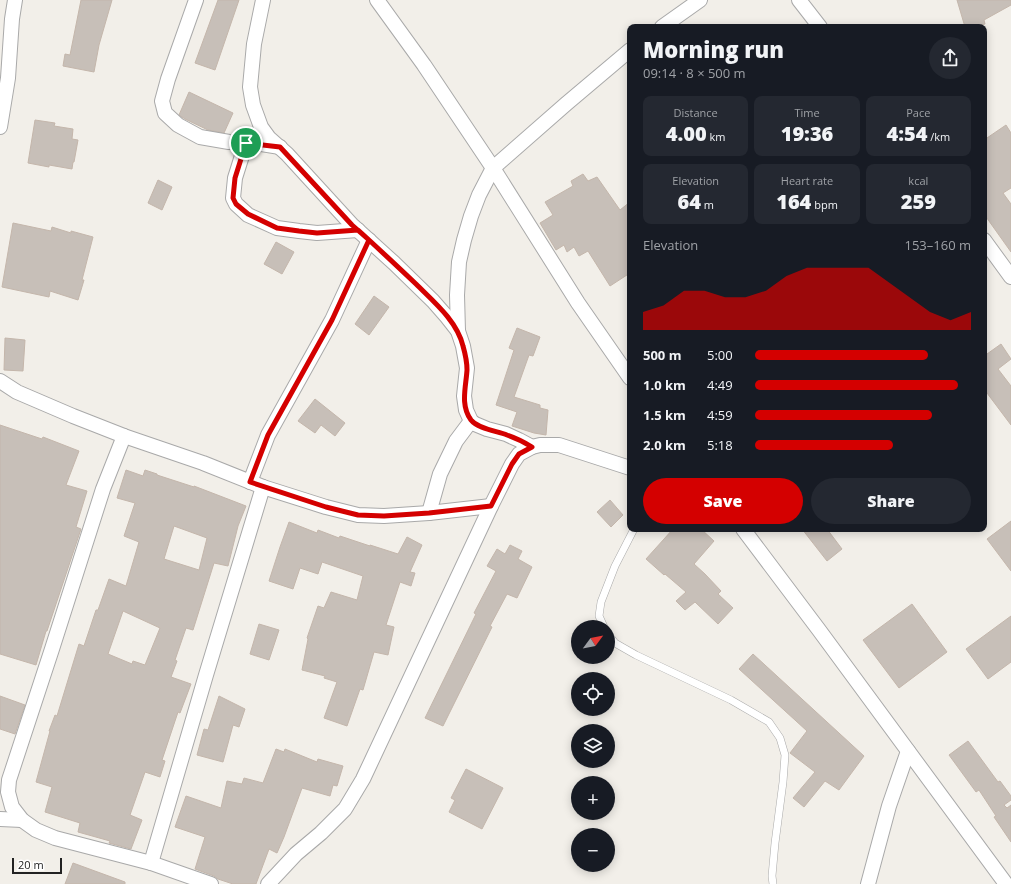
<!DOCTYPE html>
<html lang="en">
<head>
<meta charset="utf-8">
<style>
  :root { --surface:#171b24; --page:#242831; --text:#f1f3f6; --muted:#9ea1a6; --accent:#d40000 }
  body { margin:0; font-family:"Open Sans",sans-serif; background:var(--page); color:var(--text); height:100vh; display:flex; flex-direction:column; font-size:15px; white-space:nowrap }
  * { box-sizing:border-box; margin:0 }
  p { font-size:13px; color:var(--muted) }
  .icon { flex:none; width:22px; height:22px; fill:none; stroke:currentColor; stroke-width:2; stroke-linecap:round; stroke-linejoin:round }
  .map { position:relative; flex:1; overflow:hidden }
  .panel { position:absolute; left:627px; top:24px; width:360px; height:508px; display:flex; flex-direction:column; background:var(--surface); border-radius:8px; box-shadow:0 2px 10px #0003 }
  .panel>* { flex:none }
  .needle { width:26px; rotate:58deg }
  .buttons { position:absolute; left:571px; top:620px; display:grid; gap:8px }
  .buttons a { display:grid; place-items:center; width:44px; height:44px; border-radius:50%; background:var(--surface); box-shadow:0 2px 10px #0003; font-size:20px }
  .scale { position:absolute; left:12px; bottom:10px; width:50px; box-sizing:border-box; padding-left:4px; border:2px solid #222; border-top:0; font-size:11px; line-height:14px; white-space:nowrap; color:#222; -webkit-text-stroke:3px #fff; paint-order:stroke }
  .pin { position:absolute; display:grid; place-items:center; width:34px; height:34px; color:#fff; margin:-17px; border:2px solid #fff; border-radius:50%; box-shadow:0 1px 4px #0007 }
  .round { display:grid; place-items:center; flex:none; width:42px; height:42px; border-radius:21px; background:var(--page) }
  .overview { display:flex; align-items:center; justify-content:space-between; height:68px; padding:0 16px }
  h1 { font-size:22px; font-weight:800; line-height:30px }
  .stats { display:grid; grid-template-columns:repeat(3,1fr); gap:6px; height:68px; padding:4px 16px }
  .stats div { display:grid; align-content:center; border-radius:8px; background:var(--page); text-align:center }
  .stats b { font-size:20px; font-weight:800 }
  .stats small { font-size:11px; font-weight:400 }
  .stats p { font-size:11px }
  .chart { height:112px; padding:8px 16px }
  .chart p { display:flex; justify-content:space-between }
  .chart svg { width:100%; height:72px; margin-top:4px; fill:var(--accent); opacity:.7 }
  .primary-button { display:flex; gap:8px; margin-top:auto; padding:8px 16px }
  .primary-button a { flex:1; height:46px; border-radius:24px; background:var(--accent); color:#fff; font-size:16px; font-weight:800; line-height:46px; text-align:center }
  .primary-button a+a { background:var(--page); color:var(--text) }
  ul { padding:0 16px; list-style:none; font-size:13px }
  li { display:grid; grid-template-columns:64px 48px 1fr; align-items:center; height:30px }
  li i { height:10px; border-radius:5px; background:var(--accent) }
  .map>svg:first-child { display:block }
  .building { fill:#c7bfb8; stroke:#c4b6ab; fill-rule:evenodd }
  .lines { fill:none; stroke-linecap:round; stroke-linejoin:round }
  .service-casing { stroke:#a9a9a9; stroke-width:8 }
  .minor-casing { stroke:#a9a9a9; stroke-width:16 }
  .service { stroke:#fff; stroke-width:7 }
  .minor { stroke:#fff; stroke-width:14 }
  .route-casing { stroke:#fff; stroke-width:8 }
  .route { stroke:#d40000; stroke-width:5 }
</style>
</head>
<body>
<div class="map">
<svg width="1011" height="884" viewBox="0 0 1011 884">
  <rect width="100%" height="100%" fill="#f2efe9"/>
  <g class="building">
    <polygon points="81,0 112,0 99,45 94,72 63,66 65,54 70,55"/>
    <polygon points="218,0 239,0 215,70 195,63"/>
    <polygon points="957,0 1011,0 1011,5 984,20 985,24 975,27 965,27"/>
    <polygon points="189,92 233,113 224,133 208,130 185,119 179,115"/>
    <polygon points="35,120 55,123 54,126 73,129 72,139 78,140 74,162 73,162 72,169 49,165 49,167 28,163"/>
    <polygon points="1006,125 1011,133 1011,188 1003,193 1011,204 1011,252 984,214 984,140"/>
    <polygon points="583,174 588,181 597,177 620,210 630,202 630,273 610,286 588,251 579,256 574,247 567,252 564,245 556,250 540,223 553,215 545,202 573,186 571,181"/>
    <polygon points="158,180 172,187 162,210 148,203"/>
    <polygon points="13,223 51,231 52,227 71,233 71,231 93,237 82,280 84,280 78,300 50,291 49,297 2,287"/>
    <polygon points="276,242 294,252 282,274 264,264"/>
    <polygon points="374,296 389,307 369,335 355,324"/>
    <polygon points="517,328 540,337 533,356 529,355 514,397 540,405 540,408 548,410 546,435 534,433 512,426 517,412 496,405 514,350 509,348"/>
    <polygon points="5,338 25,340 23,371 4,370"/>
    <polygon points="1001,344 1011,359 998,369 1011,386 1011,425 984,389 984,350 987,354"/>
    <polygon points="315,399 345,423 335,436 321,425 315,433 298,421"/>
    <polygon points="0,425 42,439 43,437 79,451 66,485 87,491 76,527 81,529 47,631 46,631 36,665 0,654"/>
    <path d="M126 470 143 476 145 470 157 474V475L194 487V486L246 506 238 526 228 566 214 563 193 630 186 628 175 660 177 661 171 677 191 684 180 713 178 712 162 760 165 761 160 777 145 772 130 815 142 820 131 849 109 843 110 841 78 832 80 823 45 812 52 787 36 782 50 731H49L55 715 57 716 79 644 84 646 96 610H98L109 579 126 586 139 542 124 536 135 503 117 498ZM174 526 207 538 199 570 164 559ZM123 611 160 628 145 665 133 661 132 664 108 654Z"/>
    <polygon points="610,500 623,515 611,527 597,512"/>
    <polygon points="1011,521 1011,571 987,539"/>
    <polygon points="289,522 317,533 318,530 339,538 340,536 370,546 370,545 398,554 407,537 422,545 410,572 415,573 411,586 400,582 386,625 394,627 388,655 374,652 363,690 360,689 347,726 324,718 337,682 324,678 325,676 302,670 308,639 307,638 318,606 324,608 331,592 357,600 363,576 322,562 318,574 300,568 293,589 269,581 280,547"/>
    <polygon points="673,529 701,529 714,541 694,564 705,574 721,591 718,594 733,608 718,624 695,602 685,610 676,601 686,592 665,574 664,575 646,559"/>
    <polygon points="802,529 827,529 842,549 827,561"/>
    <polygon points="510,545 522,551 518,559 532,567 517,598 507,594 490,626 492,627 443,726 425,718 476,614 474,613 496,571 487,566 497,549 505,554"/>
    <polygon points="912,604 947,652 899,688 863,640"/>
    <polygon points="1011,616 1011,662 988,679 966,649"/>
    <polygon points="259,624 279,630 269,660 250,654"/>
    <polygon points="753,654 864,756 839,790 825,781 804,807 793,798 815,772 790,753 807,731 739,669"/>
    <polygon points="0,696 25,705 15,734 0,729"/>
    <polygon points="219,696 245,709 239,727 233,725 223,762 197,755 204,729 208,730"/>
    <polygon points="968,741 998,782 1000,781 1011,796 1011,800 1004,805 1007,808 1011,805 1011,842 994,817 996,816 979,790 976,792 949,755"/>
    <polygon points="276,749 284,752 285,749 317,762 318,759 343,766 337,786 333,785 330,796 302,788 284,837 277,853 269,849 256,884 233,884 218,879 214,876 195,869 205,837 175,827 186,796 221,808 227,781 242,784 244,778 263,783"/>
    <polygon points="466,769 503,788 482,829 449,812 455,800 451,798"/>
    <polygon points="73,863 125,882 125,884 65,884"/>
  </g>
  <g class="lines">
    <defs>
      <g id="service">
        <polyline points="604,627 599,616 601,602 615,566 634,529"/>
        <polyline points="608,634 615,643 636,655 731,700 769,722 780,738 785,755 783,782 775,843 772,876 773,884"/>
      </g>
      <g id="minor">
        <polyline points="196,0 168,79 162,101 165,113 178,125 200,137 229,142 254,143 280,147"/>
        <polyline points="263,0 254,44 250,87 253,105 261,127 269,138 287,154 352,225 394,263 433,301 447,317 458,331 463,346 467,368 464,396 466,410 471,421 475,424 487,429 506,434 519,440 532,447"/>
        <polyline points="377,0 424,65 493,168 578,303 630,378"/>
        <polyline points="799,0 820,27"/>
        <polyline points="662,27 700,0"/>
        <polyline points="0,127 8,78 12,19 15,0"/>
        <polyline points="246,143 235,178 233,198 236,204 248,215 277,228 299,231 317,233 358,230"/>
        <polyline points="984,240 1011,277"/>
        <polyline points="458,331 457,295 459,262 464,240 471,216 479,195 493,168 566,104 630,50"/>
        <polyline points="0,381 17,392 73,416 124,436 203,463 263,487 326,507 358,515 384,516 429,513 491,506"/>
        <polyline points="124,436 103,489 52,649 9,780 8,792 12,807 22,820 36,830 55,838 151,863 211,884"/>
        <polyline points="250,482 268,435 332,320 369,240"/>
        <polyline points="429,513 440,474 456,441 471,421"/>
        <polyline points="743,529 819,630 1006,884"/>
        <polyline points="0,819 22,820"/>
        <polyline points="151,863 206,675 263,487"/>
        <polyline points="268,884 296,854 321,833 345,809 363,779 491,506 512,464 519,454 532,447 540,445 559,445 630,468"/>
        <polyline points="868,884 889,806 908,751"/>
      </g>
    </defs>
    <use href="#service" class="service-casing"/>
    <use href="#minor" class="minor-casing"/>
    <use href="#service" class="service"/>
    <use href="#minor" class="minor"/>
  </g>
  <g class="lines">
    <defs>
      <path id="route" d="M246 143 280 147 352 225 369 240 332 320 268 435 250 482 326 507 358 515 384 516 429 513 491 506 512 464 519 454 532 447C524 442 516 438 507 435 497 431 478 429 471 420 460 405 466 387 467 370 467 363 465 353 463 346 457 321 434 302 416 284 397 266 378 248 358 230L317 233 299 231 277 228 248 214 236 204 233 198 235 178 246 143"/>
    </defs>
    <use href="#route" class="route-casing"/>
    <use href="#route" class="route"/>
  </g>
</svg>
<div class="buttons">
<a><svg class="needle" viewBox="-14 -14 28 28"><path d="M0-13l5 13h-10z" fill="#e53935"/><path d="M0 13l5-13h-10z" fill="#9ea1a6"/></svg></a>
<a><svg class="icon" aria-label="locate" viewBox="0 0 24 24"><circle cx="12" cy="12" r="6"/><path d="M12 2v4M12 18v4M2 12h4M18 12h4"/></svg></a>
<a><svg class="icon" aria-label="layers" viewBox="0 0 24 24"><path d="M12 4l9 5-9 5-9-5zM3 14l9 5 9-5"/></svg></a>
<a>+</a>
<a>−</a>
</div>
<div class="scale">20 m</div>
<div class="pin" style="left:246px;top:143px;background:#1e9e55"><svg class="icon" aria-label="arrive" viewBox="0 0 24 24"><path d="M6 21V4h12l-3 4 3 4H6"/></svg></div>
<section class="panel">
<div class="overview"><div><h1>Morning run</h1><p>09:14 · 8 × 500 m</p></div><a class="round"><svg class="icon" aria-label="share" viewBox="0 0 24 24"><path d="M12 15V3M7 8l5-5 5 5M5 13v7h14v-7"/></svg></a></div>
<div class="stats">
<div><p>Distance</p><b>4.00<small> km</small></b></div>
<div><p>Time</p><b>19:36</b></div>
<div><p>Pace</p><b>4:54<small> /km</small></b></div>
</div>
<div class="stats">
<div><p>Elevation</p><b>64<small> m</small></b></div>
<div><p>Heart rate</p><b>164<small> bpm</small></b></div>
<div><p>kcal</p><b>259</b></div>
</div>
<div class="chart"><p><span>Elevation</span>153–160 m</p>
<svg viewBox="0 0 160 44" preserveAspectRatio="none"><path d="M0 44V33L10 29L20 20L30 20L40 24L50 24L60 20L70 11L80 6L90 6L100 6L110 6L120 15L130 24L140 33L150 38L160 33V44z"/></svg>
</div>
<ul>
<li><b>500 m</b>5:00<i style="width:80%"></i></li>
<li><b>1.0 km</b>4:49<i style="width:94%"></i></li>
<li><b>1.5 km</b>4:59<i style="width:82%"></i></li>
<li><b>2.0 km</b>5:18<i style="width:64%"></i></li>
</ul>
<div class="primary-button"><a>Save</a><a>Share</a></div>
</section>
</div>
</body>
</html>
